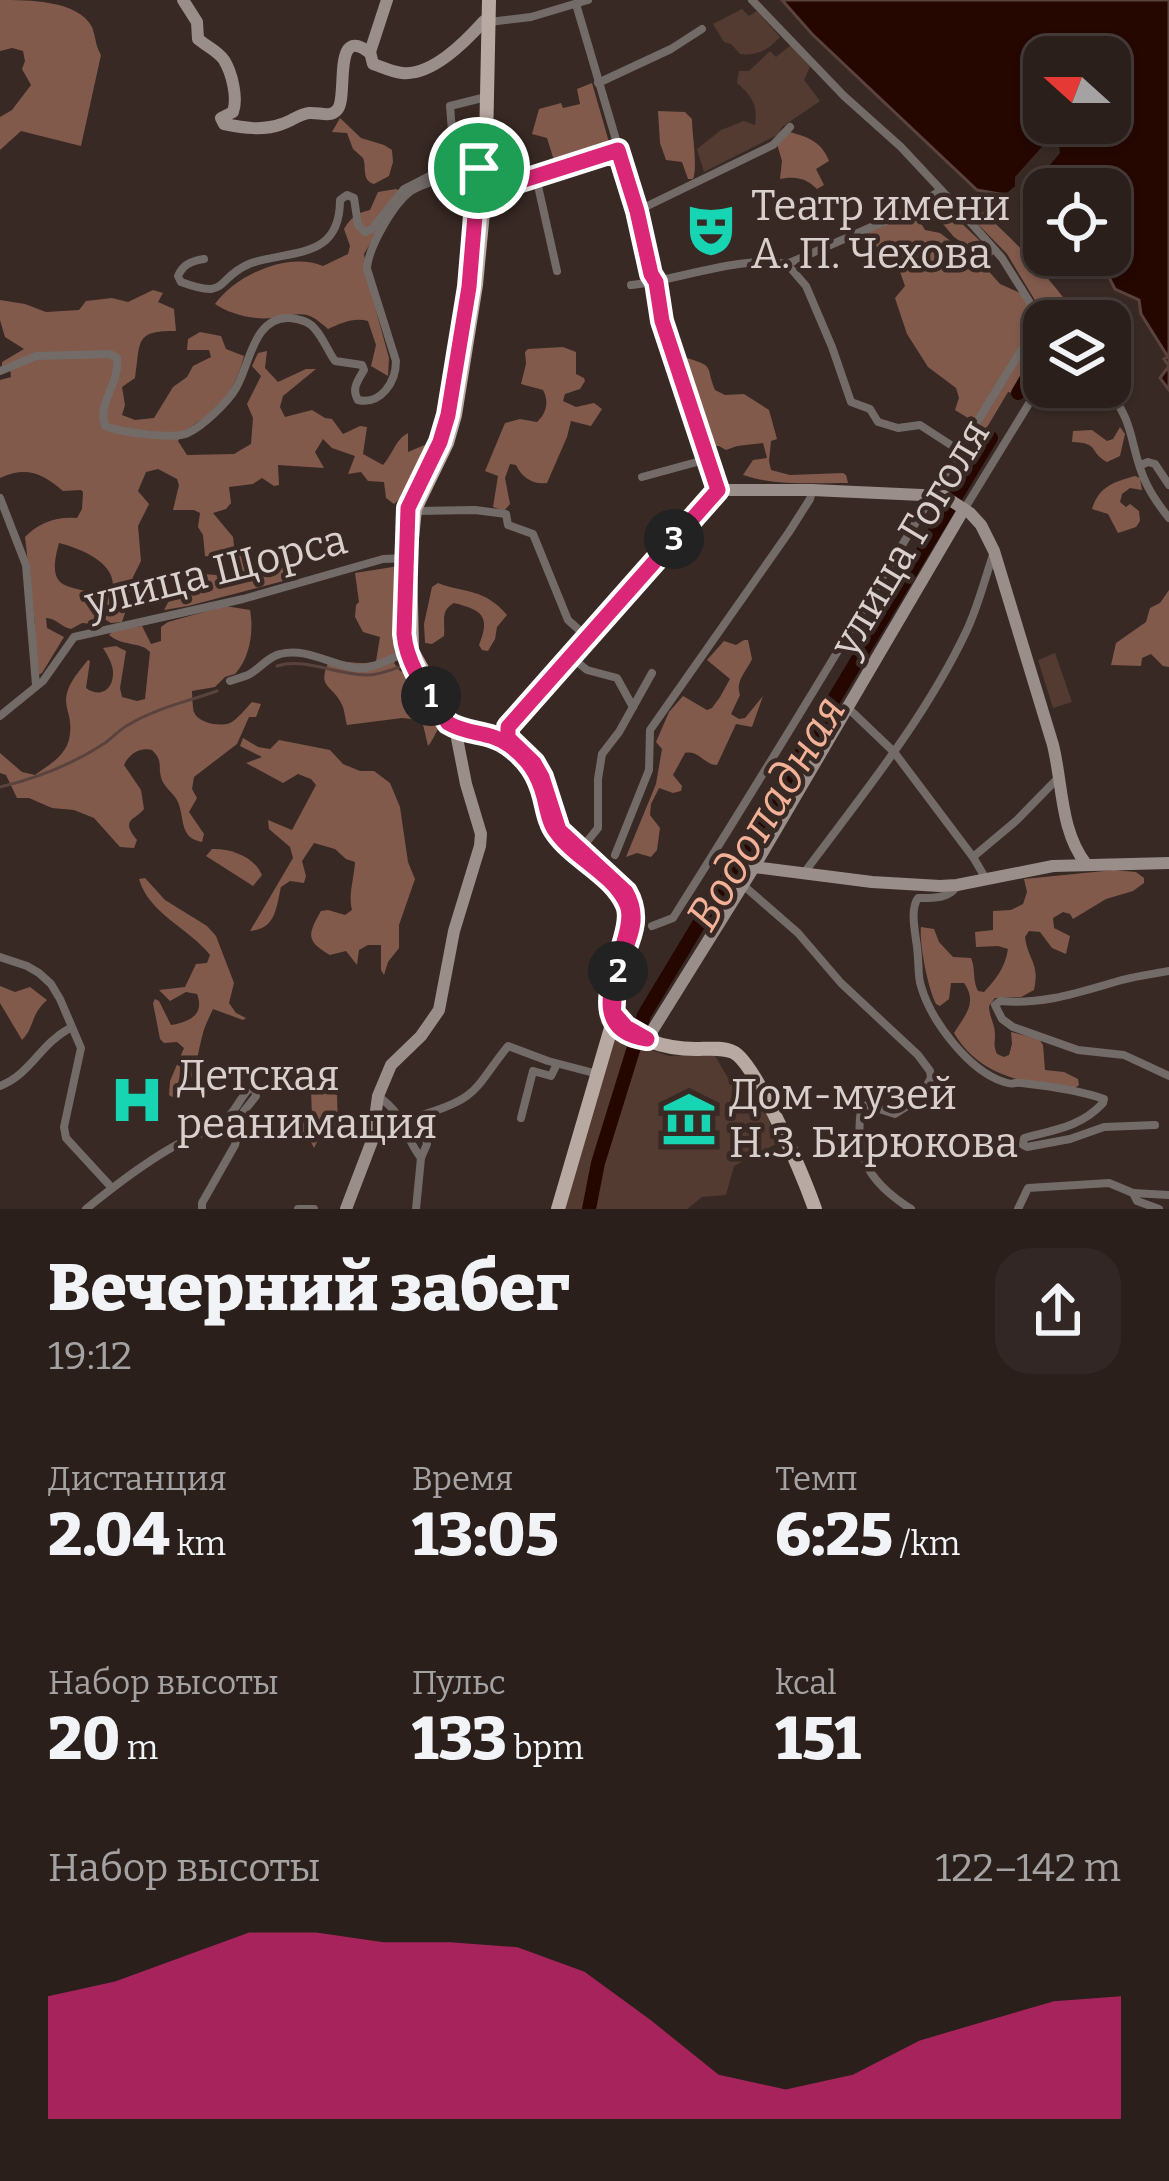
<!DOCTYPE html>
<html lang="ru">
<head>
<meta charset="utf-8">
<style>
  :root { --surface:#2a1f1b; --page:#322724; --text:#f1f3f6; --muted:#a5a2a3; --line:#463d3a; --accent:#db2777 }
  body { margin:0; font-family:Bitter,serif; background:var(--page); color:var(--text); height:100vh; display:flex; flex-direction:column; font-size:45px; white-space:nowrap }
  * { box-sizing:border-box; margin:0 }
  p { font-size:39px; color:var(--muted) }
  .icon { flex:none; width:66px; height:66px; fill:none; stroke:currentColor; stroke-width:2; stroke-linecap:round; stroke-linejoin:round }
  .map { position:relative; height:1209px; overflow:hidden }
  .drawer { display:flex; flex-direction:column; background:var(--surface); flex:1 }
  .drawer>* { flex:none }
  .needle { width:78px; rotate:291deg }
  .buttons { position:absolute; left:1023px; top:36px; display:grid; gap:24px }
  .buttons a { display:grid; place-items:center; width:108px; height:108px; border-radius:24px; background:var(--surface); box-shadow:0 3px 9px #0004,0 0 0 3px var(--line); font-size:60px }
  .pin { position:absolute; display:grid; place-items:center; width:102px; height:102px; color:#fff; margin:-51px; border:6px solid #fff; border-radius:50%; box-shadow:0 3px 12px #0007 }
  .km { position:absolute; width:60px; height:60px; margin:-30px; border-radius:50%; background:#222; color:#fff; font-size:33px; line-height:60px; text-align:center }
  .round { display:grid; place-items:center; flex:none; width:126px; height:126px; border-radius:36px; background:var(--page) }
  .summary { display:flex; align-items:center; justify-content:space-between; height:204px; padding:0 48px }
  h1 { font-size:66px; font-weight:800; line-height:90px }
  .stats { display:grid; grid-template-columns:repeat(3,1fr); gap:18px; height:204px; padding:12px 48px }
  .stats div { display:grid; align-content:center }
  .stats b { font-size:60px; font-weight:800 }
  .stats small { font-size:33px; font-weight:400 }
  .stats p { font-size:33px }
  .chart { height:336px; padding:24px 48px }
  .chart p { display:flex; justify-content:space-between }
  .chart svg { width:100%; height:216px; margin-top:12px; fill:var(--accent); opacity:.7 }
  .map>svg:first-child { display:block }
  .green { fill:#533b32 }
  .forest { fill:#815a4c; fill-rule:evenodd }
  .water { fill:#250700; stroke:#5b433d; stroke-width:3; fill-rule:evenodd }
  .pier { fill:#382924 }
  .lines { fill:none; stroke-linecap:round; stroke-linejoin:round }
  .stream { stroke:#5b433d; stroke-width:3 }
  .river { stroke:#250700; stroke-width:14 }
  .street { stroke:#736b68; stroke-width:8 }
  .secondary { stroke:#9a8e8a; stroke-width:12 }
  .primary { stroke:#b9a9a3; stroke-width:14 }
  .primary-bridge { stroke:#b9a9a3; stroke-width:14 }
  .route-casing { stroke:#fff; stroke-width:24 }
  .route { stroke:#db2777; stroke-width:15 }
  .labels { text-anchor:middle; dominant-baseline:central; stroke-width:9; stroke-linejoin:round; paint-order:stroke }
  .poi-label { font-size:42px; fill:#d9cfcc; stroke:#382924; text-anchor:start }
  .street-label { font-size:42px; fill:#d9cfcc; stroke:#382924 }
  .water-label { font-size:45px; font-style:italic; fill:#f3b197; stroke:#382924 }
</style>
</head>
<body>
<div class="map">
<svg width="1169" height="1209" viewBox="0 0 1169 1209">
  <rect width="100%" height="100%" fill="#382924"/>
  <g class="green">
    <path d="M742 9 749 16 757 11 780 37C768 50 758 56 740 54L731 44 724 42 713 24Z"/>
    <path d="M791 45 810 67 804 80 820 101 782 127 779 134 704 172 697 149 721 130 744 121 755 125C758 105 752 96 737 83L739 71H749L770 51 776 57Z"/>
    <polygon points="1055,653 1072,702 1053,708 1038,660"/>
    <polygon points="611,1037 669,1056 714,1054 749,1114 765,1108 776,1144 734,1166 726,1195 702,1197 687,1209 554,1209"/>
  </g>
  <g class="forest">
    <path d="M0 0C28 0 78 0 92 27 96 37 95 45 101 55L81 146 21 131 0 150V117L12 110 31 85 22 69 25 61 23 51 12 48 0 51Z"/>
    <polygon points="592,83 611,149 556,167 547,138 532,134 539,109 561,103 563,108 580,104 577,89"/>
    <path d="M658 111 685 112 692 119C692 134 698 168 693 179H688L682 162 666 160 660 143Z"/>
    <path d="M340 118 361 138 384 145 392 150 393 162 389 176 374 184C361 180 367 168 363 158L353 149 347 133 332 132Z"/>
    <path d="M790 132C808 137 822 142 829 161L816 169 824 185 817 189C806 178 796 176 780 179L782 161 777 144Z"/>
    <path d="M396 189 400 191 364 254 372 296 389 358 388 376 371 366 376 345 368 321C354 317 341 323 328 329 323 325 318 320 312 317 300 311 286 317 272 318 254 320 229 314 215 304 236 275 288 251 323 266L348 254 350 246 344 229C351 217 357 213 370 210L378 192Z"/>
    <polygon points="939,202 994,254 986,259 954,237 931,210"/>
    <path d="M978 208C1010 236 1040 267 1066 301L1049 315 1036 302 1007 254 971 217Z"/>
    <polygon points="914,212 925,230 940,233 985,267 1000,284 1020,293 1044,330 1044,345 1013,393 1008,392 986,429 955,410 959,398 956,388 928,367 907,334 895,298 905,286 899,269 864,234"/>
    <path d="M153 290 163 293 158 302 174 309 176 331C133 330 141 343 135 378L122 387 125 405 122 415 135 420 154 418 173 387 187 377 193 366 211 357 209 350H187L188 339 200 332 221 336 226 349 244 356C238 379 228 400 208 415 196 424 186 428 178 441L187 455 234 454 251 444 253 418 247 404 261 376 252 366 258 353 267 351 265 368 278 382 306 369H316L283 396 280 407 285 417 312 410 325 418 332 419 343 434 360 426 367 427 363 454 383 465C393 454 395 440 408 433V452L427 444C415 462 411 492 394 504L386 498 384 482 368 481 361 472 348 474 355 456 332 448 323 439 315 452 324 468 278 465 279 485 274 486 262 478 253 484 229 487 231 503 226 509 213 513 233 537 235 554 252 559 254 565 271 568 282 551 287 580 188 606 164 610 172 595 204 574 239 577 233 560 205 556 203 535 198 527 200 513 194 510H173L179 485 177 479 158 469 146 472 138 491 149 504 138 526 141 561 133 577 129 597 132 608 126 610 122 622 111 623 101 617 93 624 82 623 71 629C61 627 56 618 46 618L47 628 64 637 42 673 38 675 34 661 35 624 25 537C38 523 57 516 77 518L82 509 83 492 81 490 63 491C42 473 26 466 0 478V380L11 377 10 368 2 367V362L24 349 5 337 0 320V300L25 304 46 312 79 310 86 301 112 298 128 302ZM59 543C82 549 122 565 111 594L104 597C72 583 44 596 59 543Z"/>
    <path d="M563 347 576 352V374L584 378 585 381 580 389 565 394 563 401 576 407 594 403 602 409 591 426 571 421 567 437 547 483C532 485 522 477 516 465L510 464 505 478 510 504 504 511 493 507 498 476 485 471 505 423 520 419 537 422C547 413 549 401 543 390L521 384 526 364 525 352 528 349Z"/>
    <path d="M687 358C716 367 705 366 715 390L725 395 744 394 769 410 777 439 771 441 769 461 771 470 790 475 843 473 846 475 848 483C814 483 775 486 743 475L753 460 767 458 763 443 737 446 726 450 719 446H708L684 364Z"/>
    <path d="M1120 427 1125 434 1120 456 1107 462C1088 452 1101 443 1072 442L1073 431 1092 430 1107 441 1113 439Z"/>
    <path d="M1135 476 1140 478 1142 490 1130 488 1122 494 1120 502 1126 507 1130 504 1139 511 1140 521 1136 527 1118 533 1108 514 1092 509C1099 486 1114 482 1135 476Z"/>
    <path d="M405 565 401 648 394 663 399 670 416 680 444 721C436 729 435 738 428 746L422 720 402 718 347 725C345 719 345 711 342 705 333 684 316 689 329 661 344 660 363 666 376 661L380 637 363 632 355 617 356 605 359 602 355 573Z"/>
    <path d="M438 583C467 594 484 588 507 615L497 627 495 639 488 651 482 650 479 645C491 616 482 610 454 603 439 611 446 623 444 636L432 644 425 643 424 624 432 587Z"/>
    <polygon points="1169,590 1169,667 1163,666 1151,654 1142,658 1141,666 1111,665 1116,643 1146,622 1150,608 1160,603"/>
    <path d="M225 606 250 610C254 631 250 658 235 674L225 677 215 687 192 691C192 693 193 711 194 712 198 723 219 727 230 723 237 720 246 708 252 702L261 704 256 717H249L237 744 194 777 192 789 197 798 189 812 204 834 202 842C179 838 185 819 178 802 174 793 163 787 161 777 158 764 163 761 152 750 140 747 129 754 124 765L141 790 144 809C134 821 120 819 137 840L134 848 120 847 94 818 74 810 52 808 29 798H17L6 775 0 773V753L22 772 35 775C56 760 73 751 70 722 69 712 64 704 67 693 70 681 80 670 88 660L90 661 86 688C98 697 112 692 113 675 114 666 108 656 103 648L116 646 126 651 120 688 122 697 137 701 145 699 150 652C140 641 123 647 109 635L113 631 142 626 151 644 161 641V627L168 622Z"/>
    <path d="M744 640H748L752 659C746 672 735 681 740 695L731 714 739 719 745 718 763 696 752 727 736 724 717 765C704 765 699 750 685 753L673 775 682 786 681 791 673 793 659 788 651 804 650 815 660 828 657 850 651 857 637 853 626 857 656 784 662 749 656 742 669 712 683 696 707 710 712 708 720 697 730 679 707 660 724 641 736 645Z"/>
    <path d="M243 738 258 747 270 749 279 740 330 750 343 764 360 771H374L390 783 400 807 408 862 415 879 399 925V948L388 962 384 975 381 970V945H368L359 950 357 965 346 951 330 955C305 941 308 934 321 911L328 910 345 915 352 910C348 895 354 879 355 862L346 859 335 849 314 843 302 861 306 876 304 883 290 881 281 887C276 908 276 929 250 931L293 858 290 847 269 829 268 820 292 830 316 785 311 779 298 774 283 783 246 763 262 757 240 746Z"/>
    <path d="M212 849C230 848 255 857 262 875L253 886 206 856Z"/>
    <path d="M1114 870 1136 872 1144 878V883L1133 891 1106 899 1073 919 1070 914 1063 912 1053 918 1054 928 1070 936 1066 954 1052 948 1040 932 1029 931 1025 937C1028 961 1040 962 1034 990L1021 997 995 998 989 1006C989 1016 995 1025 995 1034 995 1043 993 1045 997 1054L1004 1057 1009 1055 1012 1044 1011 1032 1039 1039 1043 1045 1045 1070 1064 1072 1078 1079 1079 1085 1072 1090C1025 1082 981 1078 954 1033 965 1015 978 1003 964 983H951L949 999 940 1006 936 1004C928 988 919 944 921 927L934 929 939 942 953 957 971 958C976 970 972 979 978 991L984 992C996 979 1005 968 1008 949L998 946 976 947 975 932 993 930V911L1011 910 1023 904 1027 892 1024 879Z"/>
    <path d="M145 878 165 900 207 926 216 936 234 983 229 1003 236 1013 246 1018 243 1020 213 1009C209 1018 204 1027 202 1037 196 1060 195 1085 174 1098L169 1095 170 1081 184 1048 177 1042 164 1043 160 1039 153 1003 155 999 159 1001 171 1025C189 1022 205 1015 197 994L186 992 170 1001 159 990 185 987 196 964 207 963 210 955C189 928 149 914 139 879Z"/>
    <path d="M0 986 15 992 30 987 47 1000C30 1015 35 1027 22 1040L0 1003Z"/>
    <polygon points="317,1087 337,1095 338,1131 319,1138 314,1148 309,1138 293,1137 291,1141 295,1126 312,1119 311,1088"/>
  </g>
  <path class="water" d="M782 0H1169V390L1160 378 1169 366 1164 359 1168 357 1141 314 1139 300 1115 289 1101 262 1092 255H1110V189H1044V216L1022 198 977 190 812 34ZM1044 57H1110V123H1044Z"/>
  <polygon class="pier" points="1063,136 1059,142 1060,153 1018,203 1000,199 1015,186 1015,177 1047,141 1058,141"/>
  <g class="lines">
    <g class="stream">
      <path d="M277 666C306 657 338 676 368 675 381 675 396 668 408 664"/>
      <path d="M0 787C38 778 73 764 105 743 113 737 119 730 128 725 156 708 186 702 217 691"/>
    </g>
    <g class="river">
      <polyline points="1018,393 1044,349"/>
      <polyline points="589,1209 598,1163 644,1015 991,438"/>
    </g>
    <g class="street">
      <polyline points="752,0 844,96 901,147 957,207 1002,258 1044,325"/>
      <polyline points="576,4 637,211 651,274 656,282 661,321 718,490"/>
      <polyline points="489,22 531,17 588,0"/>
      <polyline points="598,83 671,49 702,29"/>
      <polyline points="536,177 557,271"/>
      <path d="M478 190C511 192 584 161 618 150"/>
      <polyline points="637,211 773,145 790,127"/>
      <path d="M204 259C192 261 183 264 178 276L181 282C230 300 214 279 249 264 288 249 340 262 340 200L347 195 354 198 358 225 365 232 372 229 404 189 443 169 454 156 450 106 486 97"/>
      <polyline points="787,264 806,286 832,347 851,402 870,409 878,422 898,428 920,425 960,451"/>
      <path d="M631 285C679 280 741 255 787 264L908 211 941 190"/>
      <path d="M0 371 36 356 110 354 117 358C120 385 97 401 105 426 120 432 174 440 188 433 203 426 228 402 236 388 250 365 253 316 290 318 299 319 310 322 315 329 323 338 328 351 335 361L362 365 364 370C358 380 351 389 358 400 381 405 396 382 396 361L367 269C368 248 393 204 411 191 426 181 458 174 477 168H486"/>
      <path d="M1105 387C1138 424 1128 447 1147 485 1153 497 1161 508 1169 518"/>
      <polyline points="1141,465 1148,462 1155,464 1169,485"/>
      <polyline points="642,477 708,459"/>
      <polyline points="0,498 26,565 36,685"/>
      <polyline points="965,508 1044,379"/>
      <polyline points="416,511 475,510 506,514 508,525 533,534 568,620 587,637"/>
      <polyline points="571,657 587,670 617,678 633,707"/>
      <path d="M230 681C236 679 243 677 248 675 260 669 267 657 280 654 306 647 331 665 356 668 374 670 394 656 411 651"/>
      <polyline points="848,708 894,752 973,857 986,879"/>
      <polyline points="0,716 43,681 74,637 243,599 383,559 408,558"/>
      <polyline points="581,849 598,828 598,779 602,754 619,732 652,673"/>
      <polyline points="615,855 649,770 650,730 789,532 810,499 812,490"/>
      <polyline points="973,857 1017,820 1060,776"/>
      <path d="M804 873C862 795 924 720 966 632 978 607 985 578 994 552"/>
      <path d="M743 885 798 933 841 983 918 1055 930 1071 931 1078 920 1098 895 1114 867 1105 861 1109C854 1158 870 1183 911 1209"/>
      <path d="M956 887C949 899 931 898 918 898 908 912 918 941 918 959 919 969 918 977 921 986 931 1021 969 1071 1004 1082 1017 1086 1008 1082 1022 1083 1048 1086 1079 1090 1104 1099L1103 1103C1081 1127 1054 1130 1024 1138L1023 1145 1027 1147 1070 1139 1104 1127 1155 1125"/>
      <path d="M652 926 673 918 678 910C802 715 918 515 1040 320"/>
      <polyline points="0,957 27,966 39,973 51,984 60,999 81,1048 64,1127 66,1138 112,1188"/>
      <path d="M1169 971C1153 974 1137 976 1122 980 1080 992 1044 1005 1000 1001L995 1005 1002 1019 1013 1027 1078 1050 1124 1055 1169 1076"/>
      <path d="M0 1086C32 1073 39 1045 70 1028"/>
      <path d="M378 1096C407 1117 402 1133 421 1158L427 1144 422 1115C480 1098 474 1088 508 1046L548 1061 594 1073"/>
      <polyline points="521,1118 533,1071 551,1076 557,1064"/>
      <path d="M86 1209C113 1187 140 1166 171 1148 189 1137 214 1131 229 1116 238 1107 242 1094 252 1086L255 1089 256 1096 244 1111 235 1145 202 1203V1209"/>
      <polyline points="298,1209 314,1209"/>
      <polyline points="416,1209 421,1158"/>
      <polyline points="1018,1209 1028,1188 1109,1183 1133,1193"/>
      <polyline points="1159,1209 1137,1201 1133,1193 1169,1195"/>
    </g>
    <g class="secondary">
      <path d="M183 0 197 22 198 39C206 46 218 51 224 60 232 73 238 98 233 112L221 118 224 124C244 128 263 131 282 124 292 121 299 114 309 113 319 112 330 118 337 110 349 99 331 22 370 53"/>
      <path d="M387 0 370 52 373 64C382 67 392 72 402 73 432 76 465 42 484 21L489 22"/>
      <path d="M509 744 508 727 718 490H812L944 496 970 513 981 525 994 551 1053 745C1063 786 1060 830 1086 864"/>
      <polyline points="754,867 872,882 940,886 957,885 1053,866 1169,863"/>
      <polyline points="647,1039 754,867 964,509"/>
      <polyline points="346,1209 372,1141 378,1096 391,1065 421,1036 439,1010 454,931 480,846 481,834 466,784 455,728"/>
    </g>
    <g class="primary">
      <polyline points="455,728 412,651 410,557 415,509 447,443 455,415 476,285 485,191 489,0"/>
      <path d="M455 728C497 726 535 747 546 790 550 805 552 821 562 833 585 860 626 878 636 914L615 981 611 1028 558 1209"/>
      <path d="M613 1013C631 1040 666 1049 696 1049 707 1049 722 1047 733 1052 756 1062 805 1181 815 1209"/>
    </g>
    <polyline class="primary-bridge" points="612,1011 614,1019"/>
  </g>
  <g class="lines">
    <defs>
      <path id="route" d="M618 150 637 211 651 274 656 282 662 321 718 490 508 727V738L534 763 542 777 559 830 626 892C645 925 621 948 615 981 613 992 615 1002 613 1012L626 1027 647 1039C569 1028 641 938 627 905 614 874 575 859 556 832 549 823 547 809 544 797 538 774 528 759 509 745 491 731 467 735 448 723 431 696 407 668 404 634L408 508 440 442 448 415 469 287 479 168H485V191H490Z"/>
    </defs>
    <use href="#route" class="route-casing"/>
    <use href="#route" class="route"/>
  </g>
  <defs>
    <symbol id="theatre-bare" viewBox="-9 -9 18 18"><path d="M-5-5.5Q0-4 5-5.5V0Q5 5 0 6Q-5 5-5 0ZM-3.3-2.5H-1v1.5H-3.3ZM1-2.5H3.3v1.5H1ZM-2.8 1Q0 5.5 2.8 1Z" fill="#17d5b3" stroke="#382924" stroke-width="2.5" paint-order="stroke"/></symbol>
    <symbol id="hospital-bare" viewBox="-9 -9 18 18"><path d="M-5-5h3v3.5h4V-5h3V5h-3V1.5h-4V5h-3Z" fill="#17d5b3" stroke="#382924" stroke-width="2.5" paint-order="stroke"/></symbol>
    <symbol id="museum-bare" viewBox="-9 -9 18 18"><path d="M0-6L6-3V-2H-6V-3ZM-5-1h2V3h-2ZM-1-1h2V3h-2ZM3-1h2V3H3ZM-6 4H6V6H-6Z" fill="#17d5b3" stroke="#382924" stroke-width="2.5" paint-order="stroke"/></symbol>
  </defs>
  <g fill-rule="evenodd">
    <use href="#theatre-bare" x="673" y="192" width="76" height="76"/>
    <use href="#hospital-bare" x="99" y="1062" width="76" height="76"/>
    <use href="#museum-bare" x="651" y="1081" width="76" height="76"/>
  </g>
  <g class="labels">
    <g class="poi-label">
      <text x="751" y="206">Театр имени<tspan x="751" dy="48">А. П. Чехова</tspan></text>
      <text x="177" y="1076">Детская<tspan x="177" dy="48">реанимация</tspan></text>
      <text x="729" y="1095">Дом-музей<tspan x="729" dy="48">Н.З. Бирюкова</tspan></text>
    </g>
    <g class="street-label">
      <text transform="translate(910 538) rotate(-59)">улица Гоголя</text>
      <text transform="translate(216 571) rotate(-14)">улица Щорса</text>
    </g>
    <g class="water-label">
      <text transform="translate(766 813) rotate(-59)">Водопадная</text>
    </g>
  </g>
</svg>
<div class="buttons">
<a><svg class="needle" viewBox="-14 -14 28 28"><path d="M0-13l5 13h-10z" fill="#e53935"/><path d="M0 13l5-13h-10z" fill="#a5a2a3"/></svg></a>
<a><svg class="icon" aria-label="locate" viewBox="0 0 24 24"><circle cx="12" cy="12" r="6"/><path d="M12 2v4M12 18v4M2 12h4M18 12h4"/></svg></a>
<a><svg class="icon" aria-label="layers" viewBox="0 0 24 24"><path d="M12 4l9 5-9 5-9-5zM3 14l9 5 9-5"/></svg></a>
</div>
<div class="pin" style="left:479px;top:168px;background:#1e9e55"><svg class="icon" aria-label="arrive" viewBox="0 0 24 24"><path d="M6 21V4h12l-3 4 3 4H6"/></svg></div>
<b class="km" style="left:431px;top:696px">1</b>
<b class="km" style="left:618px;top:971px">2</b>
<b class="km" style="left:674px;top:539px">3</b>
</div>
<section class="drawer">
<div class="summary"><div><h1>Вечерний забег</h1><p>19:12</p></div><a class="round"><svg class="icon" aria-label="share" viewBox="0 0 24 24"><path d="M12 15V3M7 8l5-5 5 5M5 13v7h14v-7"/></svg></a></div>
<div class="stats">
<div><p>Дистанция</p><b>2.04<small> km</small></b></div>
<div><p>Время</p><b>13:05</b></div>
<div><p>Темп</p><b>6:25<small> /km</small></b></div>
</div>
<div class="stats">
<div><p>Набор высоты</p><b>20<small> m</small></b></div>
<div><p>Пульс</p><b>133<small> bpm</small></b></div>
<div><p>kcal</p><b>151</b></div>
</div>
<div class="chart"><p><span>Набор высоты</span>122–142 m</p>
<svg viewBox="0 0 160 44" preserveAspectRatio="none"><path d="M0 44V19L10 16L20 11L30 6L40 6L50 8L60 8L70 9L80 14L90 24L100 35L110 38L120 35L130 28L140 24L150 20L160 19V44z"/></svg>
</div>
</section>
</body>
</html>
